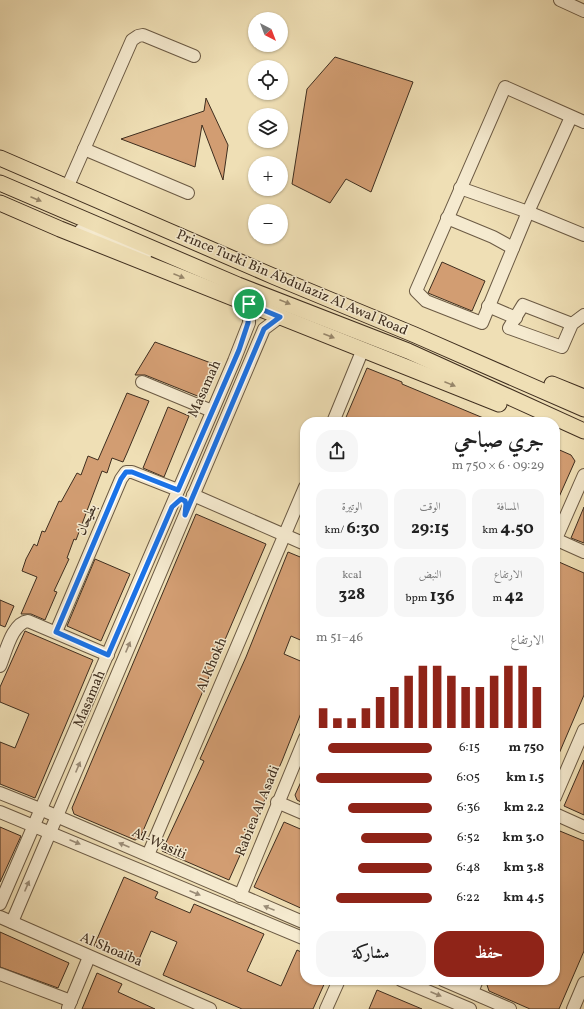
<!DOCTYPE html>
<html lang="ar">
<head>
<meta charset="utf-8">
<style>
  :root { --surface:#fff; --page:#f6f6f6; --text:#222; --muted:#767676; --accent:#8f2418 }
  body { margin:0; font-family:Vollkorn,Amiri,serif; background:var(--page); color:var(--text); direction:rtl; height:100vh; display:flex; flex-direction:column; font-size:15px; white-space:nowrap }
  * { box-sizing:border-box; margin:0 }
  p { font-size:13px; color:var(--muted) }
  .icon { flex:none; width:22px; height:22px; fill:none; stroke:currentColor; stroke-width:2; stroke-linecap:round; stroke-linejoin:round }
  .map { position:relative; flex:1; overflow:hidden; direction:ltr }
  .side { position:absolute; left:300px; top:417px; width:260px; height:568px; display:flex; flex-direction:column; background:var(--surface); border-radius:16px; box-shadow:0 1px 3px #0004; direction:rtl }
  .side>* { flex:none }
  .needle { width:26px; rotate:138deg }
  .controls { position:absolute; left:248px; top:12px; display:grid; gap:8px }
  .controls a { display:grid; place-items:center; width:40px; height:40px; border-radius:50%; background:var(--surface); box-shadow:0 1px 3px #0004; font-size:20px }
  .pin { position:absolute; display:grid; place-items:center; width:34px; height:34px; color:#fff; margin:-17px; border:2px solid #fff; border-radius:50%; box-shadow:0 1px 4px #0007 }
  .round { display:grid; place-items:center; flex:none; width:42px; height:42px; border-radius:16px; background:var(--page) }
  .overview { display:flex; align-items:center; justify-content:space-between; height:68px; padding:0 16px }
  h1 { font-size:22px; font-weight:700; line-height:30px }
  .metrics { display:grid; grid-template-columns:repeat(3,1fr); gap:6px; height:68px; padding:4px 16px }
  .metrics div { display:grid; align-content:center; border-radius:10px; background:var(--page); text-align:center }
  .metrics b { font-size:17px; font-weight:700 }
  .metrics small { font-size:11px; font-weight:400 }
  .metrics p { font-size:11px }
  .chart { height:112px; padding:8px 16px }
  .chart p { display:flex; justify-content:space-between }
  .chart svg { width:100%; height:72px; margin-top:4px; stroke:var(--accent); stroke-width:6 }
  .button { display:flex; gap:8px; margin-top:auto; padding:8px 16px }
  .button a { flex:1; height:46px; border-radius:16px; background:var(--accent); color:#fff; font-size:16px; font-weight:700; line-height:46px; text-align:center }
  .button a+a { background:var(--page); color:var(--text) }
  ul { padding:0 16px; list-style:none; font-size:13px }
  li { display:grid; grid-template-columns:64px 48px 1fr; align-items:center; height:30px }
  li i { height:10px; border-radius:5px; background:var(--accent) }
  .map>svg:first-child { display:block }
  .building { fill:#d29d72; stroke:#3f2e1f }
  .lines { fill:none; stroke-linecap:round; stroke-linejoin:round }
  .minor-casing { stroke:#6b5a44; stroke-width:14 }
  .major-casing { stroke:#3f2e1f; stroke-width:17 }
  .minor { stroke:#f5eacf; stroke-width:12 }
  .major { stroke:#efdfb5; stroke-width:15 }
  .oneway { fill:#97866a }
  .oneway2 { fill:#9a8c77 }
  .route-casing { stroke:#fff; stroke-width:8 }
  .route { stroke:#1a73e8; stroke-width:5 }
  .labels { text-anchor:middle; dominant-baseline:central; stroke-width:3; stroke-linejoin:round; paint-order:stroke }
  .street-label { font-size:14px; fill:#3f2e1f; stroke:#f5eacf }
</style>
</head>
<body>
<div class="map">
<svg width="584" height="1009" viewBox="0 0 584 1009">
  <rect width="100%" height="100%" fill="#efdfb5"/>
  <filter id="stains"><feTurbulence type="fractalNoise" baseFrequency=".005" numOctaves="4"/><feColorMatrix values="0 0 0 0 .2 0 0 0 0 .09 0 0 0 0 .02 0 0 0 .5 -.17"/></filter>
  <radialGradient id="worn" r=".72"><stop offset=".6" stop-color="#630" stop-opacity="0"/><stop offset="1" stop-color="#630" stop-opacity=".3"/></radialGradient>
  <g class="building">
    <polygon points="335,57 413,82 371,192 346,179 330,203 292,184 307,89"/>
    <polygon points="206,98 228,145 223,180 202,125 195,167 121,139 204,111"/>
    <polygon points="442,262 485,281 472,311 428,293"/>
    <polygon points="155,342 219,366 205,399 145,375 135,375"/>
    <polygon points="367,368 402,382 402,384 493,422 344,422"/>
    <polygon points="127,393 149,401 127,453 123,462 112,458 107,473 102,471 76,540 74,539 67,558 69,559 54,591 57,592 45,620 31,614 21,614 37,577 22,571 26,559 34,544 37,546 42,531 45,532 59,501 61,502 77,473 81,475 88,456 98,460"/>
    <polygon points="168,407 189,416 164,477 143,468"/>
    <polygon points="555,448 571,455 575,461 555,506"/>
    <polygon points="584,507 584,543 571,538"/>
    <polygon points="196,514 266,544 140,838 135,840 74,814 72,808"/>
    <polygon points="288,552 305,559 305,642 291,636 284,654 305,663 305,703 282,761 229,880 162,851 204,761 200,759 246,657"/>
    <polygon points="95,559 130,574 101,641 67,626"/>
    <polygon points="559,562 584,573 584,695 555,763 555,570"/>
    <polygon points="0,600 14,606 5,627 0,625"/>
    <polygon points="25,631 93,660 35,798 0,784 0,742 15,748 29,714 0,702 0,687"/>
    <polygon points="584,760 584,815 564,806"/>
    <polygon points="305,773 305,804 297,800 295,795"/>
    <polygon points="284,822 305,831 305,910 254,887"/>
    <polygon points="0,827 21,836 0,882"/>
    <polygon points="555,829 584,841 584,951 559,1009 530,1009 489,991 487,985 489,980 555,980"/>
    <polygon points="124,877 158,892 155,898 190,913 194,904 264,934 247,971 281,986 297,950 305,954 305,980 326,980 313,1009 242,1009 163,975 177,942 151,931 137,964 94,946"/>
    <polygon points="0,932 69,963 58,988 0,967"/>
    <polygon points="97,973 122,984 118,992 155,1009 82,1009"/>
    <polygon points="377,990 422,1009 369,1009"/>
  </g>
  <g class="lines">
    <defs>
      <g id="minor">
        <polyline points="560,0 584,11"/>
        <polyline points="571,117 528,212 482,323 426,301 416,291 505,87 584,122"/>
        <polyline points="84,149 188,193"/>
        <polyline points="67,188 132,40 138,36 143,35 194,56"/>
        <polyline points="460,188 528,212 584,235"/>
        <polyline points="447,218 493,237 513,248"/>
        <polyline points="81,230 146,253"/>
        <polyline points="488,306 516,318"/>
        <polyline points="572,324 523,305 509,328 562,347 572,324 584,315"/>
        <polyline points="142,382 212,411"/>
        <polyline points="333,422 363,349"/>
        <polyline points="193,495 305,544"/>
        <polyline points="555,539 584,552"/>
        <polyline points="555,541 584,475"/>
        <polyline points="56,632 121,479 126,472 132,472 178,490"/>
        <path d="M0 666C6 652 12 623 28 621L108 655"/>
        <polyline points="0,793 40,809 305,923"/>
        <polyline points="555,797 584,730"/>
        <polyline points="277,802 305,814"/>
        <polyline points="0,812 305,939"/>
        <polyline points="555,814 584,827"/>
        <polyline points="148,855 305,487"/>
        <polyline points="240,896 305,738"/>
        <polyline points="0,904 234,361 249,323 249,303"/>
        <polyline points="0,917 210,1009"/>
        <polyline points="12,922 264,329 280,317"/>
        <polyline points="0,974 71,1001"/>
        <polyline points="401,980 470,1009"/>
        <polyline points="443,980 510,1009"/>
        <polyline points="472,992 477,980"/>
        <polyline points="68,1008 89,957"/>
        <polyline points="326,1009 339,980"/>
        <polyline points="573,1009 584,983"/>
      </g>
      <g id="major">
        <polyline points="0,158 275,277 415,335 584,409"/>
        <polyline points="0,183 238,285 408,351 584,431"/>
        <polyline points="0,203 60,229 499,404"/>
        <polyline points="552,384 584,397"/>
      </g>
    </defs>
    <use href="#minor" class="minor-casing"/>
    <use href="#major" class="major-casing"/>
    <use href="#minor" class="minor"/>
    <use href="#major" class="major"/>
  </g>
  <defs><path id="oneway-solid" d="M-6-.8H1V-3.2L6.5 0L1 3.2V.8H-6Z"/></defs>
  <g class="oneway">
    <use href="#oneway-solid" transform="translate(36 199) rotate(23)"/>
    <use href="#oneway-solid" transform="translate(179 276) rotate(22)"/>
    <use href="#oneway-solid" transform="translate(285 302) rotate(22)"/>
    <use href="#oneway-solid" transform="translate(329 336) rotate(21)"/>
    <use href="#oneway-solid" transform="translate(450 384) rotate(22)"/>
  </g>
  <g class="oneway2">
    <use href="#oneway-solid" transform="translate(128 647) rotate(-67)"/>
    <use href="#oneway-solid" transform="translate(78 767) rotate(-67)"/>
    <use href="#oneway-solid" transform="translate(75 842) rotate(23)"/>
    <use href="#oneway-solid" transform="translate(124 845) rotate(-157)"/>
    <use href="#oneway-solid" transform="translate(27 886) rotate(-67)"/>
    <use href="#oneway-solid" transform="translate(195 893) rotate(23)"/>
    <use href="#oneway-solid" transform="translate(269 908) rotate(-158)"/>
    <use href="#oneway-solid" transform="translate(436 994) rotate(23)"/>
  </g>
  <g class="lines">
    <defs>
      <polygon id="route" points="249,304 280,317 264,329 185,515 186,504 185,501 181,499 172,507 108,655 56,632 121,479 126,472 132,472 178,490 239,350 248,323"/>
    </defs>
    <use href="#route" class="route-casing"/>
    <use href="#route" class="route"/>
  </g>
  <g class="labels">
    <g class="street-label">
      <text transform="translate(292 283) rotate(23)">Prince Turki Bin Abdulaziz Al Awal Road</text>
      <text transform="translate(205 389) rotate(-66)">Masamah</text>
      <text transform="translate(87 520) rotate(-67)">بطيحان</text>
      <text transform="translate(212 665) rotate(-67)">Al Khokh</text>
      <text transform="translate(90 699) rotate(-67)">Masamah</text>
      <text transform="translate(258 811) rotate(-68)">Rabiea Al Asadi</text>
      <text transform="translate(159 844) rotate(24)">Al-Wasiti</text>
      <text transform="translate(111 950) rotate(23)">Al Shoaiba</text>
    </g>
  </g>
  <rect width="100%" height="100%" filter="url(#stains)"/>
  <rect width="100%" height="100%" fill="url(#worn)"/>
</svg>
<div class="controls">
<a><svg class="needle" viewBox="-14 -14 28 28"><path d="M0-13l5 13h-10z" fill="#e53935"/><path d="M0 13l5-13h-10z" fill="#767676"/></svg></a>
<a><svg class="icon" aria-label="locate" viewBox="0 0 24 24"><circle cx="12" cy="12" r="6"/><path d="M12 2v4M12 18v4M2 12h4M18 12h4"/></svg></a>
<a><svg class="icon" aria-label="layers" viewBox="0 0 24 24"><path d="M12 4l9 5-9 5-9-5zM3 14l9 5 9-5"/></svg></a>
<a>+</a>
<a>−</a>
</div>
<div class="pin" style="left:249px;top:304px;background:#1e9e55"><svg class="icon" aria-label="arrive" viewBox="0 0 24 24"><path d="M6 21V4h12l-3 4 3 4H6"/></svg></div>
<section class="side">
<div class="overview"><div><h1>جري صباحي</h1><p>09:29 · 6 × 750 m</p></div><a class="round"><svg class="icon" aria-label="share" viewBox="0 0 24 24"><path d="M12 15V3M7 8l5-5 5 5M5 13v7h14v-7"/></svg></a></div>
<div class="metrics">
<div><p>المسافة</p><b>4.50<small> km</small></b></div>
<div><p>الوقت</p><b>29:15</b></div>
<div><p>الوتيرة</p><b>6:30<small> /km</small></b></div>
</div>
<div class="metrics">
<div><p>الارتفاع</p><b>42<small> m</small></b></div>
<div><p>النبض</p><b>136<small> bpm</small></b></div>
<div><p>kcal</p><b>328</b></div>
</div>
<div class="chart"><p><span>الارتفاع</span>46–51 m</p>
<svg viewBox="0 0 160 44" preserveAspectRatio="none"><path d="M5 44V32M15 44V38M25 44V38M35 44V32M45 44V25M55 44V19M65 44V12M75 44V6M85 44V6M95 44V12M105 44V19M115 44V19M125 44V12M135 44V6M145 44V6M155 44V19"/></svg>
</div>
<ul>
<li><b>750 m</b>6:15<i style="width:90%"></i></li>
<li><b>1.5 km</b>6:05<i style="width:100%"></i></li>
<li><b>2.2 km</b>6:36<i style="width:72%"></i></li>
<li><b>3.0 km</b>6:52<i style="width:61%"></i></li>
<li><b>3.8 km</b>6:48<i style="width:64%"></i></li>
<li><b>4.5 km</b>6:22<i style="width:83%"></i></li>
</ul>
<div class="button"><a>حفظ</a><a>مشاركة</a></div>
</section>
</div>
</body>
</html>
